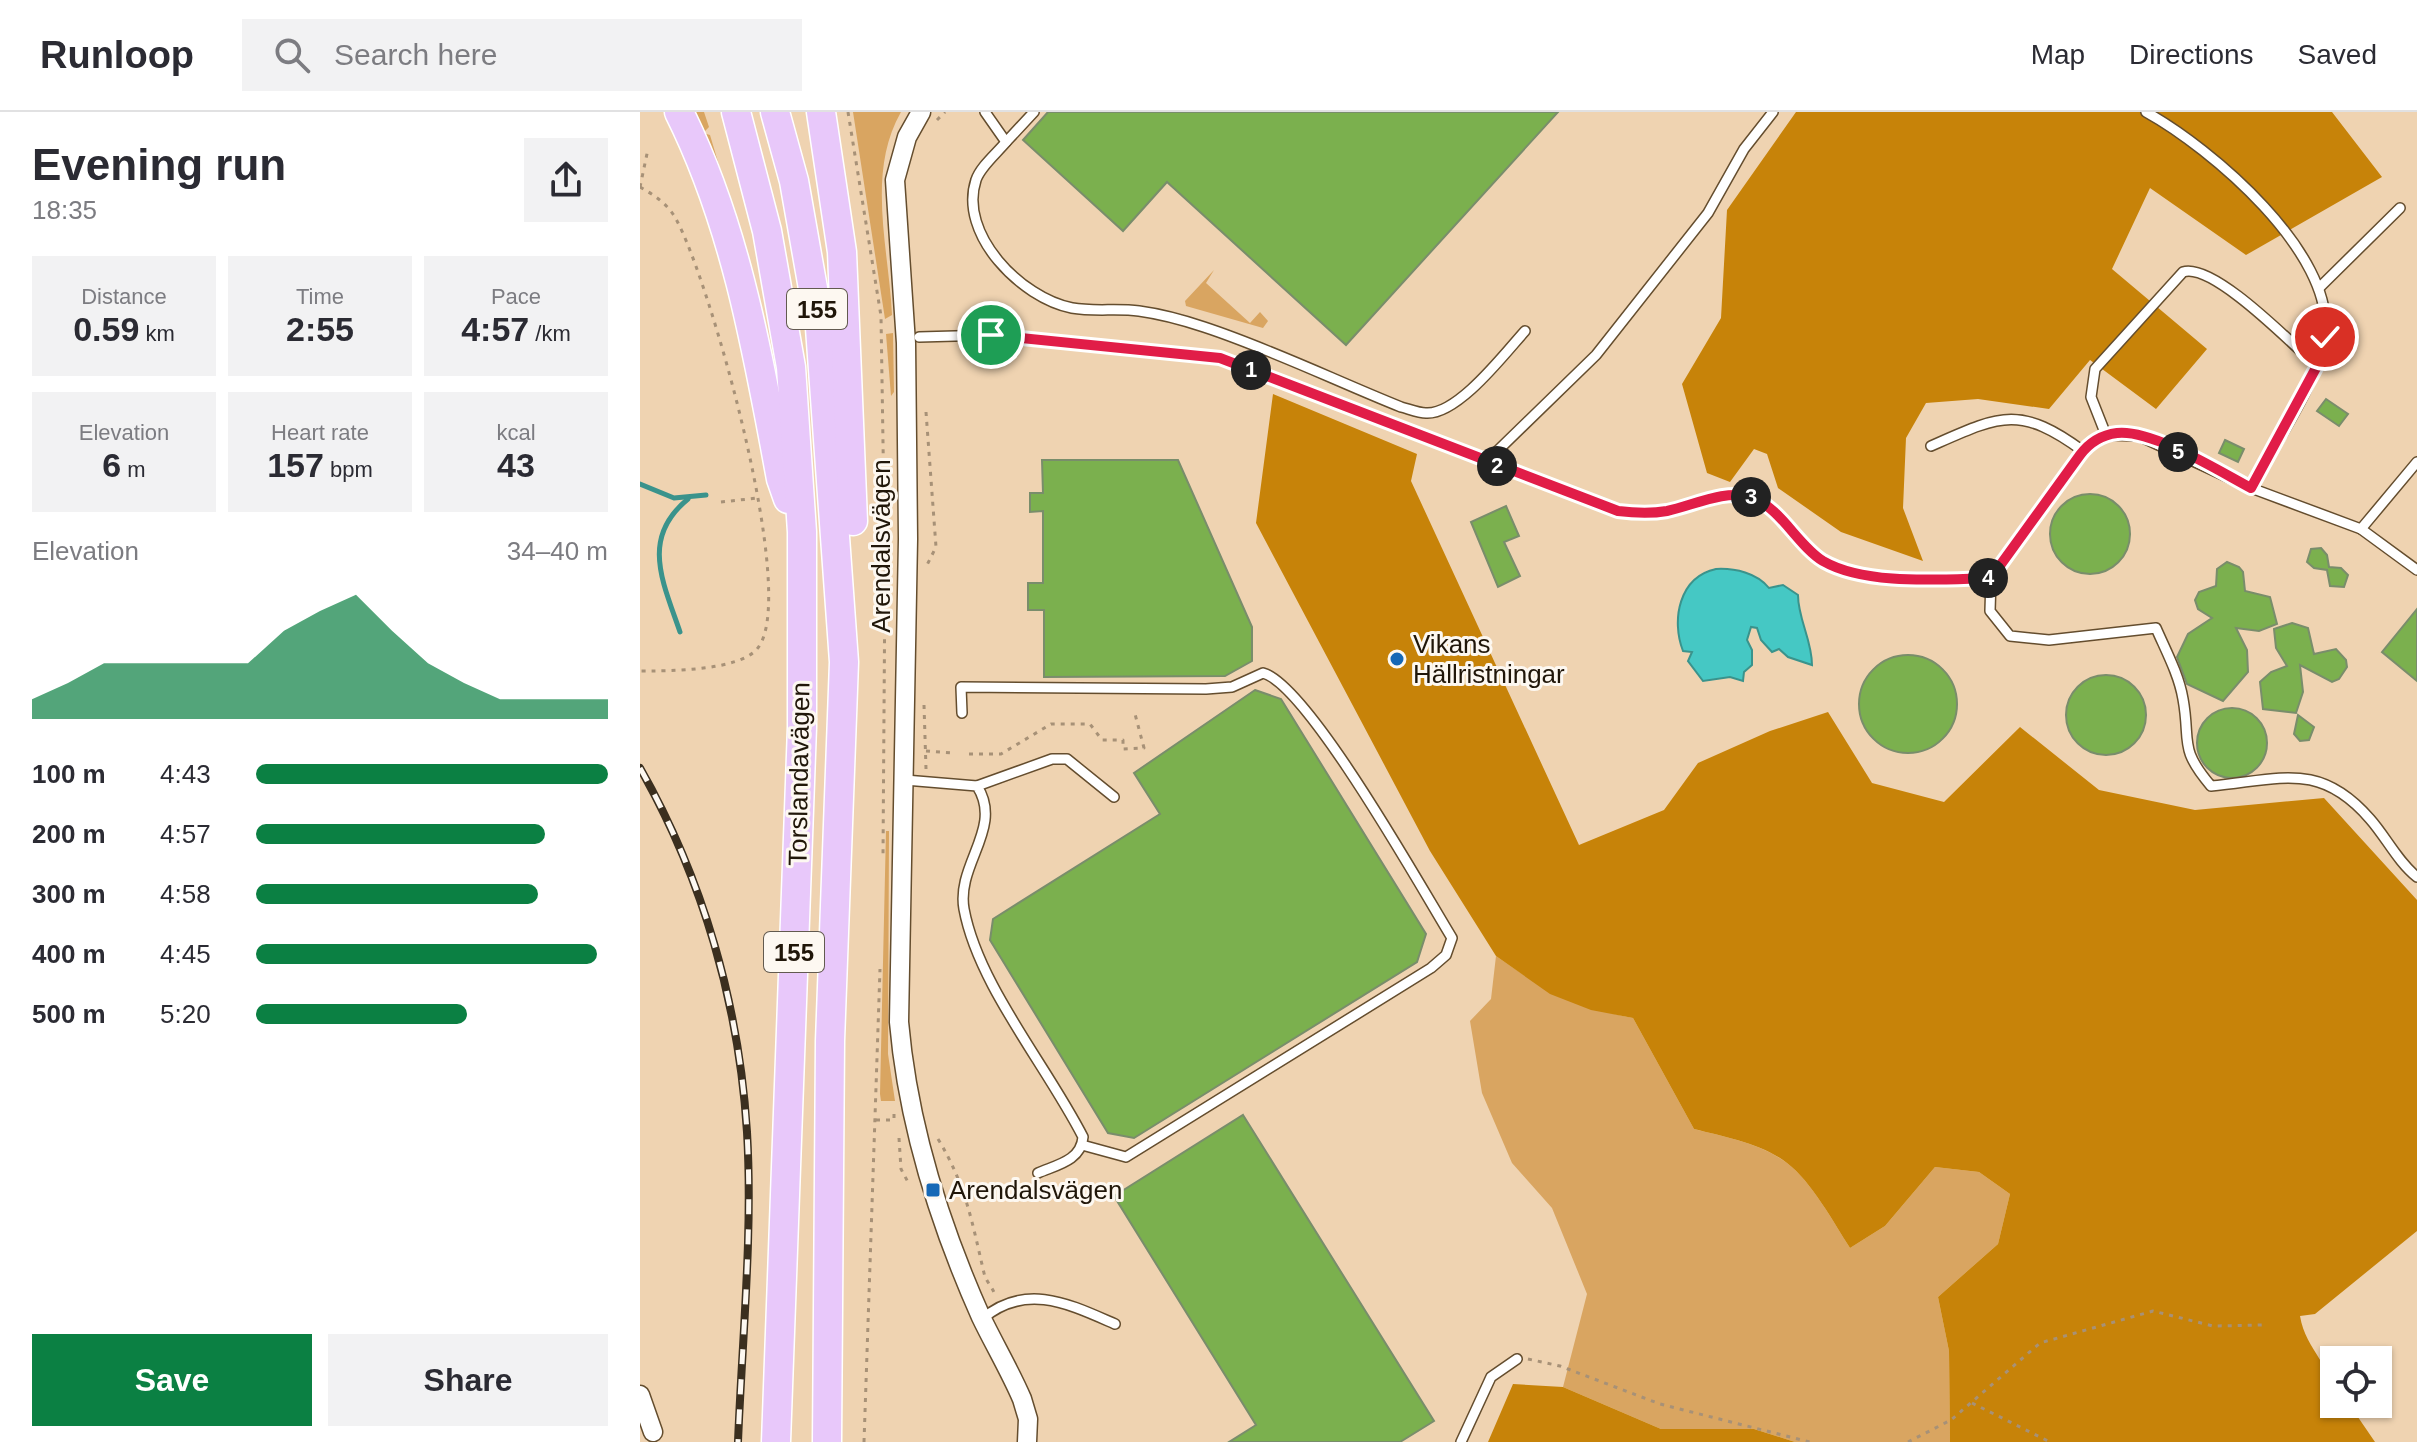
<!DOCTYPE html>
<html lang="en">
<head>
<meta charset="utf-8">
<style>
  :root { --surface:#fff; --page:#f2f2f3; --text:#2b2b33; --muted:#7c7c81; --line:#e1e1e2; --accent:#0b8043 }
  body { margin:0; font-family:Arial,sans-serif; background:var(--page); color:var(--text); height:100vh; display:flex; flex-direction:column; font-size:30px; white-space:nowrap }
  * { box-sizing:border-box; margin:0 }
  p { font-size:26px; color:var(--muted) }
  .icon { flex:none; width:44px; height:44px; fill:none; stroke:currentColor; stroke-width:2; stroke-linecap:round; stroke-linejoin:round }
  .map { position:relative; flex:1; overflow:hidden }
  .sheet { display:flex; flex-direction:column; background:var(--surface); width:640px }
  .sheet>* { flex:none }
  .fabs { position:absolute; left:1680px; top:1234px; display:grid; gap:16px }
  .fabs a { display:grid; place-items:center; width:72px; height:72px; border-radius:0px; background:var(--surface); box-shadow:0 2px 6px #0004; font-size:40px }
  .pin { position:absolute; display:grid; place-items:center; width:68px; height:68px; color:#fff; margin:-34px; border:4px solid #fff; border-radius:50%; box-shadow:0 2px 8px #0007 }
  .km { position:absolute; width:40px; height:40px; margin:-20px; border-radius:50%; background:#222; color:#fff; font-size:22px; line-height:40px; text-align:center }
  .round { display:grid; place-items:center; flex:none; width:84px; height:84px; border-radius:0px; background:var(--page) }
  .overview { display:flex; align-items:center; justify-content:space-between; height:136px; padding:0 32px }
  h1 { font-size:44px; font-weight:800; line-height:60px }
  .stats { display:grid; grid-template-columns:repeat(3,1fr); gap:12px; height:136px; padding:8px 32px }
  .stats div { display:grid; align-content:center; border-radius:0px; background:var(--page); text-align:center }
  .stats b { font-size:34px; font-weight:800 }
  .stats small { font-size:22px; font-weight:400 }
  .stats p { font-size:22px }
  .chart { height:224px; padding:16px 32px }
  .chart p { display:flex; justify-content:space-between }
  .chart svg { width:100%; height:144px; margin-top:8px; fill:var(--accent); opacity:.7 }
  .button { display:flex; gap:16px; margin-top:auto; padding:16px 32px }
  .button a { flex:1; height:92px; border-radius:0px; background:var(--accent); color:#fff; font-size:32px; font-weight:800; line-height:92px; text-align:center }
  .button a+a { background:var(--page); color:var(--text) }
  ul { padding:0 32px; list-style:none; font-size:26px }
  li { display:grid; grid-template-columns:128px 96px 1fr; align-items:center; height:60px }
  li i { height:20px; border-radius:10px; background:var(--accent) }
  header { display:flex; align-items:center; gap:48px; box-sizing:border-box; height:112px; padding:0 40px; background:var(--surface); border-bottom:2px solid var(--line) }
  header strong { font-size:38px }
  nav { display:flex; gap:44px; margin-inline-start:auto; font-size:28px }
  .search { width:560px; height:72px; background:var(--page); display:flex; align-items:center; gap:20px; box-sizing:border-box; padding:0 28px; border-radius:0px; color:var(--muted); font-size:30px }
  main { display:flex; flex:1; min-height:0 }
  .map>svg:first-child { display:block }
  .green { fill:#d9a561 }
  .forest { fill:#c78309 }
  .water { fill:#45c8c4; stroke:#3a938c; stroke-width:2 }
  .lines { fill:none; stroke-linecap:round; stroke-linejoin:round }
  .stream { stroke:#3a938c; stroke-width:5 }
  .building { fill:#7bb04e; stroke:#798d6b; stroke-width:2 }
  .service-casing { stroke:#644d2e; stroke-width:12 }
  .minor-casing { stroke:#644d2e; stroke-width:21 }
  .primary-casing { stroke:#fff; stroke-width:31 }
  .path { stroke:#a79177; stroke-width:3; stroke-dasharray:4 6; stroke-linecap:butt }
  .service { stroke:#fff; stroke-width:9 }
  .minor { stroke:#fff; stroke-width:18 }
  .primary { stroke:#e8c8fa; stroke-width:28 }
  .rail-casing { stroke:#3b2f1f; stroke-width:8 }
  .rail { stroke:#fdf8f1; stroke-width:5; stroke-dasharray:15; stroke-linecap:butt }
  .route-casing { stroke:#fff; stroke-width:16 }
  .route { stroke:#e11d48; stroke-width:10 }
  .poi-dot { fill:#1668b6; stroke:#fdf8f1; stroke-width:3 }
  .labels { text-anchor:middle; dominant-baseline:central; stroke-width:6; stroke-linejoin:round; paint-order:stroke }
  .shield { fill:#fdf8f1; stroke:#625a4f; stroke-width:2 }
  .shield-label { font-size:24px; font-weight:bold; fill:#201609 }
  .street-label { font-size:26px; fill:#201609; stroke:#fdf8f1 }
  .poi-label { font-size:26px; fill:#201609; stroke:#fdf8f1; text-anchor:start }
</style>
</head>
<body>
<header>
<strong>Runloop</strong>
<div class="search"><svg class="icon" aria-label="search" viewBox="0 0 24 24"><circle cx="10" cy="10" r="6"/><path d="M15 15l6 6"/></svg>Search here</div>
<nav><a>Map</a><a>Directions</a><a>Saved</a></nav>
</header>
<main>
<section class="sheet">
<div class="overview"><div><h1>Evening run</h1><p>18:35</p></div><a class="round"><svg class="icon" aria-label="share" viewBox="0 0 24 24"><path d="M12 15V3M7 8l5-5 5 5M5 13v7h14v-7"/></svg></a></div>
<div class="stats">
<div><p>Distance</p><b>0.59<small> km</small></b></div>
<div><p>Time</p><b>2:55</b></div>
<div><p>Pace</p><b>4:57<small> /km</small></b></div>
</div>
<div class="stats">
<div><p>Elevation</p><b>6<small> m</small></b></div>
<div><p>Heart rate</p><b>157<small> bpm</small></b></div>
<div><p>kcal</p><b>43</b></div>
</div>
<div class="chart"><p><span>Elevation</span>34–40 m</p>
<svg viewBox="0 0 160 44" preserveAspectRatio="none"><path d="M0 44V38L10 33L20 27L30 27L40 27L50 27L60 27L70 17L80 11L90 6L100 17L110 27L120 33L130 38L140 38L150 38L160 38V44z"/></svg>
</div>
<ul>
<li><b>100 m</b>4:43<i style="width:100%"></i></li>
<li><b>200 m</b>4:57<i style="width:82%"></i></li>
<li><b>300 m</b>4:58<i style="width:80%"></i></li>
<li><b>400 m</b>4:45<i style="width:97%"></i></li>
<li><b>500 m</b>5:20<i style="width:60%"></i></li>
</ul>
<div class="button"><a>Save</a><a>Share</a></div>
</section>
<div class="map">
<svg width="1777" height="1330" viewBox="0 0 1777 1330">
  <rect width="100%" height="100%" fill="#efd3b1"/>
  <g class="green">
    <polygon points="52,0 64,0 69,15 63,21 70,23 89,87"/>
    <path d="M213 0H261C226 61 249 137 252 203L245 207Z"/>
    <polygon points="574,158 566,171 610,211 620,200 628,209 623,216 546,194 545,189"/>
    <polygon points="253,221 254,280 251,284 246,222"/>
    <polygon points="246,719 249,719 248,942 255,989 241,989 240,982"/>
    <path d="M856 844C906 879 932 894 993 906L1054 1017C1085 1025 1120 1031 1147 1051 1171 1069 1194 1111 1210 1136L1245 1114 1295 1055 1339 1060 1370 1082 1358 1132 1298 1185 1309 1239 1310 1330H1155L1114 1317H1021L923 1275 947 1182 912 1096 872 1051 842 981 830 909 851 887Z"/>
  </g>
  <g class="forest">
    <polygon points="1156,0 1692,0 1742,65 1606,143 1510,76 1472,157 1567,237 1516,297 1450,248 1409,297 1338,287 1286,291 1266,326 1263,396 1283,449 1201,420 1138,376 1127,342 1114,337 1090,370 1067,361 1042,272 1081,206 1087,98"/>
    <path d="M633 282 777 342 771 369 939 733 1024 698 1058 651 1130 619 1188 600 1232 671 1304 690 1380 615 1459 678 1555 698 1684 686 1777 788V1119L1675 1202 1660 1204C1666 1240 1694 1252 1694 1292H1709L1735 1330H1310L1309 1239 1298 1185 1358 1132 1370 1082 1339 1060 1295 1055 1245 1114 1210 1136C1194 1111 1171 1069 1147 1051 1121 1031 1085 1025 1054 1017L993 906 951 898 910 882 856 844 790 739 616 411Z"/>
    <polygon points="873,1272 923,1275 1021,1317 1114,1317 1155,1330 848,1330"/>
  </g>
  <path class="water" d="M1076 457C1095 456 1117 461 1129 476L1143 473 1158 483C1158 507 1172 528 1172 553L1148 545 1139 537 1132 540 1121 528 1117 516 1111 515 1107 528 1112 538V553L1104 560 1103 569 1090 565 1063 569 1048 549 1052 540 1043 539C1031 508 1039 465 1076 457Z"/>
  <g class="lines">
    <g class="stream">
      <polyline points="0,372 34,386 66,383"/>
      <path d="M40 520C23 470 0 426 48 387"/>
    </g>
  </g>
  <g class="building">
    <polygon points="408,0 918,0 706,233 527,70 483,119 383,28"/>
    <polygon points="1686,287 1708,302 1699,314 1677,299"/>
    <polygon points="1585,328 1604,337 1598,350 1579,341"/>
    <polygon points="402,348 538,348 612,515 612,549 585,564 404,565 404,498 388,498 388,471 403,471 403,399 390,400 390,381 403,381"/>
    <circle cx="1450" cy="422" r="40"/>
    <polygon points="866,394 879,424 864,430 880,464 858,475 831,410"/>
    <polygon points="1681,436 1687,443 1689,455 1701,456 1708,463 1704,475 1690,474 1687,458 1674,456 1667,450 1671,437"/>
    <polygon points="1587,450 1599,455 1603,460 1605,479 1630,485 1637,512 1619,519 1596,516 1607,538 1608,560 1583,589 1547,572 1537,545 1548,522 1572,506 1558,497 1555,488 1559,480 1576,474 1577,457"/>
    <polygon points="1777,497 1777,569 1742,540"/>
    <polygon points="1652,511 1668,516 1674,542 1696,537 1706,548 1707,555 1699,567 1692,570 1660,553 1663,580 1656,601 1623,597 1620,570 1631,560 1647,554 1636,536 1634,517"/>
    <circle cx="1268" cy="592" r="49"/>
    <circle cx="1466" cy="603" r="40"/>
    <polygon points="615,578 641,587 786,822 777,850 494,1026 468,1021 350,828 353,807 520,702 494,661"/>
    <circle cx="1592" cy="631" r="35"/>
    <polygon points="1658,603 1674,615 1669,628 1660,629 1654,622"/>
    <polygon points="603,1003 794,1309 760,1330 589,1330 616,1313 474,1084"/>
  </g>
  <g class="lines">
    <defs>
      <g id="service">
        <path d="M345 0 366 30C357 41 340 55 336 68 318 122 381 186 432 196 454 200 477 196 499 199 521 202 543 208 564 215 631 237 696 269 761 295 769 297 778 301 786 301 818 303 865 241 885 219"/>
        <path d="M1506 0C1571 36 1695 141 1685 223 1680 267 1633 335 1611 376"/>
        <polyline points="366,30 394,0"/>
        <polyline points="1680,175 1760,96"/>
        <path d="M279 225 351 223 580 246 978 399C994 401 1011 402 1027 399 1052 394 1085 377 1110 385 1140 394 1157 433 1183 449 1225 474 1303 467 1351 466"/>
        <path d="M1466 323 1451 285 1455 257 1543 160C1573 150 1652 232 1677 254"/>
        <path d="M1291 334C1359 304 1379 292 1443 339"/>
        <polyline points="846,350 956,243 1068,101 1104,37 1133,0"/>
        <path d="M1777 350 1721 417 1611 376 1499 324 1466 323 1448 333 1440 343 1351 466 1350 499 1370 524 1409 528 1516 516C1526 539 1539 563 1543 587 1551 631 1538 635 1571 674 1639 668 1679 648 1730 707 1746 725 1758 750 1777 765"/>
        <polyline points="1721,417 1777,458"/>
        <path d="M322 601 321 575 566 577 592 575 623 561C668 573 782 777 812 826L806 843 791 856 486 1045 442 1033"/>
        <path d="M265 668 337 674C364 716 316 752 324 797 338 873 407 954 443 1025 441 1049 416 1053 398 1061"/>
        <polyline points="337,674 412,647 427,647 474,685"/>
        <path d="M342 1207C386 1170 429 1192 475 1212"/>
        <polyline points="821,1330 851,1265 877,1247"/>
      </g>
      <g id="minor">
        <path d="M281 0 267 25 255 68 266 231 268 427 259 910C268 1013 299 1111 341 1205 354 1232 370 1259 382 1287L388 1307 387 1330"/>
        <polyline points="0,1283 13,1320"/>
      </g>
      <g id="primary">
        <path d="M39 0C96 114 118 243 141 367L148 387"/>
        <polyline points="96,0 127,119 151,255 162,420 162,615 136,1330"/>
        <polyline points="135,0 154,69 180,216 204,550 190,929 187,1330"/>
        <polyline points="181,0 202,140 213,409"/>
      </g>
    </defs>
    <use href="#service" class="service-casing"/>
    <use href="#minor" class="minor-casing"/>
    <use href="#primary" class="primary-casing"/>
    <g class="path">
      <polyline points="208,0 241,204 245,457 243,745"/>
      <polyline points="297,8 305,0"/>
      <path d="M0 75C14 83 28 92 36 107 69 166 161 487 117 537 98 559 29 559 0 559"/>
      <polyline points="0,75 8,37"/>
      <polyline points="286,300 296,435 287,453"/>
      <polyline points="81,390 118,386"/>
      <polyline points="284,593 286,657"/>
      <polyline points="286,639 314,641"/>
      <polyline points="329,642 361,642 411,612 450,612 462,628 483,628 483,637 504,636 495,602"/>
      <polyline points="236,1008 254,1008 254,1001"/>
      <polyline points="259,1026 261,1057 269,1072"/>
      <path d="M298 1027C326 1073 332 1110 344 1161 346 1170 352 1174 355 1183"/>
      <polyline points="888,1247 920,1254 1020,1292 1170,1330"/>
      <polyline points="1332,1291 1410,1330"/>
      <polyline points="224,1330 240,857"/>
      <polyline points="1268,1330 1311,1308 1400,1231 1513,1199 1573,1214 1624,1213"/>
    </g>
    <use href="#service" class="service"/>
    <use href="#minor" class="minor"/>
    <use href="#primary" class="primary"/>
    <defs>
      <path id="rail" d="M0 656C63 767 99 892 107 1020 113 1122 102 1228 98 1330"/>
    </defs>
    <use href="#rail" class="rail-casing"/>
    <use href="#rail" class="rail"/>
  </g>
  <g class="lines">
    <defs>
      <path id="route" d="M351 223 580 246 978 399C994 401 1010 402 1027 399 1052 394 1085 377 1110 385 1140 394 1157 433 1183 449 1226 474 1303 467 1351 466L1440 343C1449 331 1461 323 1477 321 1512 317 1579 359 1611 376L1677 254 1685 225"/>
    </defs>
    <use href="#route" class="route-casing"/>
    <use href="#route" class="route"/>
  </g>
  <g class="poi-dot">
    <circle cx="757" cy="547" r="8"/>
    <rect x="285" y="1070" width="16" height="16" rx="4"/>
  </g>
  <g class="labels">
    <g class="shield">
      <rect x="147" y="177" width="60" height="40" rx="6"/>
      <rect x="124" y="820" width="60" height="40" rx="6"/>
    </g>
    <g class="shield-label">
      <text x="177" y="197">155</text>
      <text x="154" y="840">155</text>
    </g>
    <g class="street-label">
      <text transform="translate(241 434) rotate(-90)">Arendalsvägen</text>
      <text transform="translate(159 662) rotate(-89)">Torslandavägen</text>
    </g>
    <g class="poi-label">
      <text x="773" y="532">Vikans<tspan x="773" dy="30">Hällristningar</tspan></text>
      <text x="309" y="1078">Arendalsvägen</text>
    </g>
  </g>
</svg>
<div class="fabs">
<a><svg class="icon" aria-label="locate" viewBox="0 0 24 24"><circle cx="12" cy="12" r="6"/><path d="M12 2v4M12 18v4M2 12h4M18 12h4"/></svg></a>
</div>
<div class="pin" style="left:351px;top:223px;background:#1e9e55"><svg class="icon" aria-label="arrive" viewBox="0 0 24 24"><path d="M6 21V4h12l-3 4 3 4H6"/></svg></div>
<div class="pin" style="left:1685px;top:225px;background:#d93025"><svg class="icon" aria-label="check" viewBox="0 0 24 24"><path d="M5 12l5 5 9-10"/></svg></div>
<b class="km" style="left:611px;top:258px">1</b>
<b class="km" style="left:857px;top:354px">2</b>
<b class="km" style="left:1111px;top:385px">3</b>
<b class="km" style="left:1348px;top:466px">4</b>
<b class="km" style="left:1538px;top:340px">5</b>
</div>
</main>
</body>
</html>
